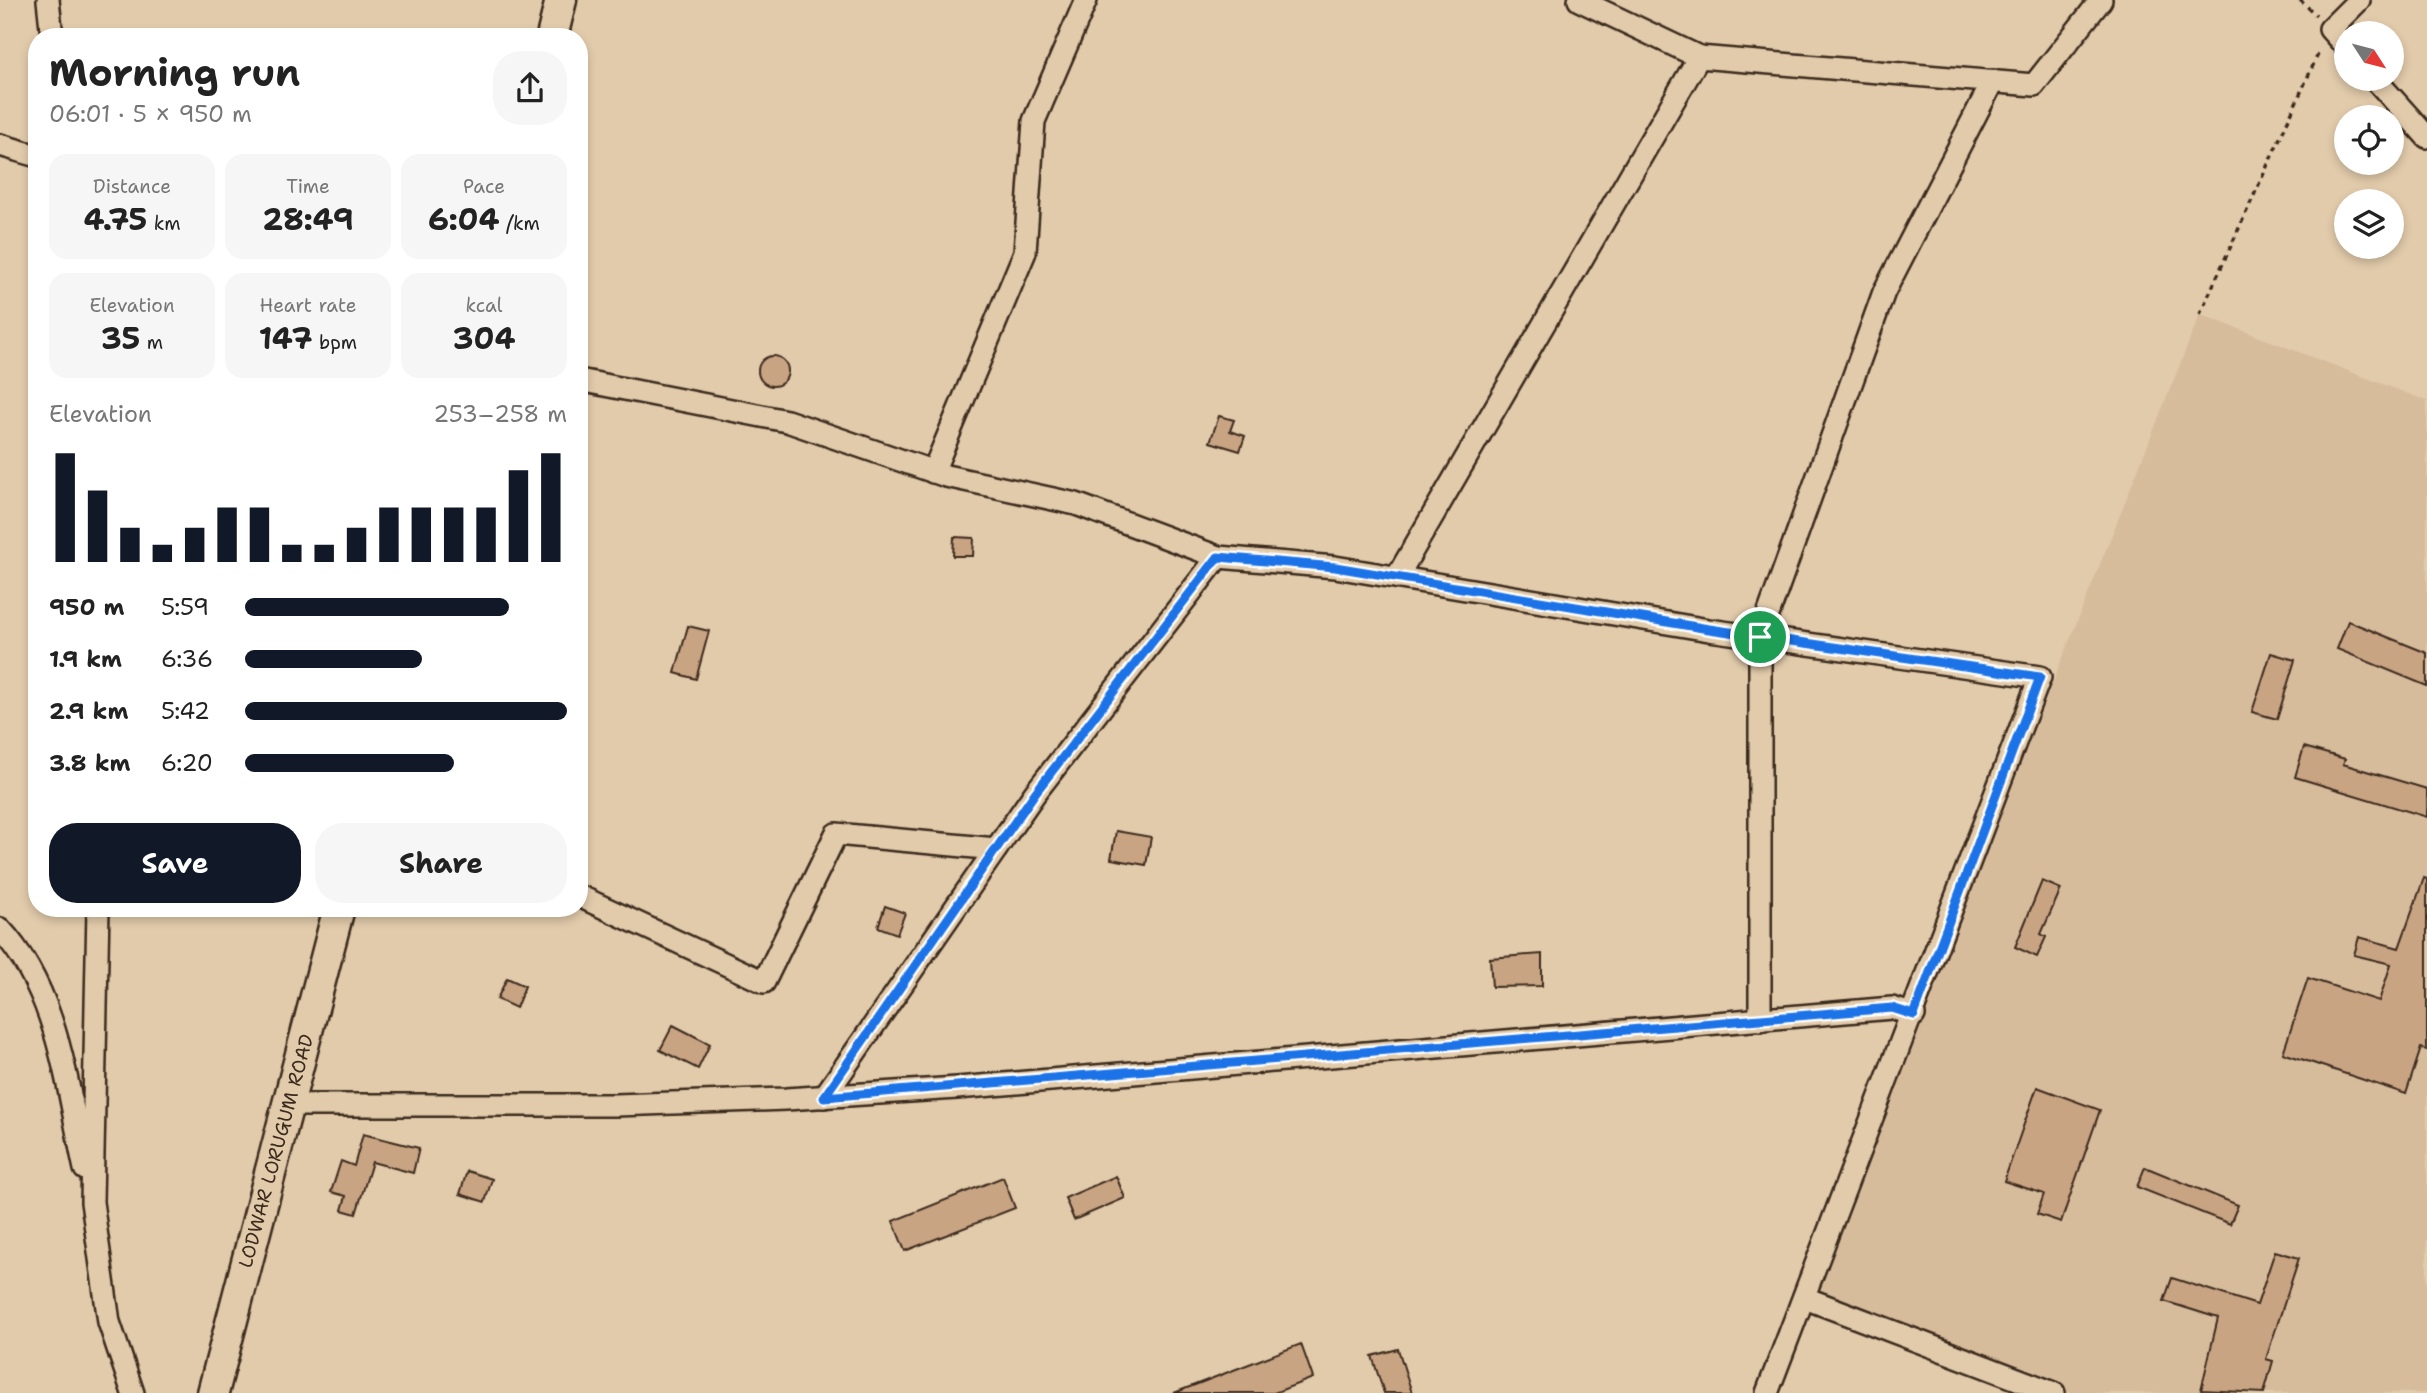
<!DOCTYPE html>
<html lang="en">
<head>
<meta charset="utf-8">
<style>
  :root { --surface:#fff; --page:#f6f6f6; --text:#222; --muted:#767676; --accent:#111827 }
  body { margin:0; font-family:"Shantell Sans",sans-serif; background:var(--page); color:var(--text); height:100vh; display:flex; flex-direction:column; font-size:26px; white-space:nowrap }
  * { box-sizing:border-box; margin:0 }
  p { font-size:23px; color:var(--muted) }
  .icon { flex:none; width:38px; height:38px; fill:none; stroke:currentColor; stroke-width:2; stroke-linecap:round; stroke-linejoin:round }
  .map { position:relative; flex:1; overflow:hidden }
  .side { position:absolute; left:28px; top:28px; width:560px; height:889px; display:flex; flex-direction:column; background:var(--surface); border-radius:28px; box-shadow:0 4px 10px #0003 }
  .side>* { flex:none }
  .needle { width:46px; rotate:126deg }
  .buttons { position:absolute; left:2334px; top:21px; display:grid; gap:14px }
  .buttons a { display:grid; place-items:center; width:70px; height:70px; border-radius:50%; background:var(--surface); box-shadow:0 4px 10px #0003; font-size:35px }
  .pin { position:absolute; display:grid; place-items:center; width:60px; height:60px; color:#fff; margin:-30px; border:4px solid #fff; border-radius:50%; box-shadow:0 2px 7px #0007 }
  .round { display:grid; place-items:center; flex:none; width:74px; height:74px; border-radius:28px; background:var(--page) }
  .head { display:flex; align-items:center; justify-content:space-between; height:119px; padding:0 21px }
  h1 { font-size:38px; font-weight:700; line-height:52px }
  .figures { display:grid; grid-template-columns:repeat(3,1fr); gap:10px; height:119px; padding:7px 21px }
  .figures div { display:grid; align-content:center; border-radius:18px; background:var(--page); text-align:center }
  .figures b { font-size:30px; font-weight:700 }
  .figures small { font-size:19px; font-weight:400 }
  .figures p { font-size:19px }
  .chart { height:196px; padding:14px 21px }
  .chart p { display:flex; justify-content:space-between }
  .chart svg { width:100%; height:126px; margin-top:7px; stroke:var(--accent); stroke-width:6 }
  .action { display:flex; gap:14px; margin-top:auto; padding:14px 21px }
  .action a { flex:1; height:80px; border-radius:28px; background:var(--accent); color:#fff; font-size:28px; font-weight:700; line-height:80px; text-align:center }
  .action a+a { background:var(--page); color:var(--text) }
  ul { padding:0 21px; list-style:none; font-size:23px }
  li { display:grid; grid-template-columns:112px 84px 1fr; align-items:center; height:52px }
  li i { height:18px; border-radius:9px; background:var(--accent) }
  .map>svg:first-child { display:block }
  .built { fill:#d7bc9c }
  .building { fill:#c9a483; stroke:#3b2a1e; stroke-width:2 }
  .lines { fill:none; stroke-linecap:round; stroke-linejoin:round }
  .minor-casing { stroke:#3b2a1e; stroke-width:26 }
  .secondary-casing { stroke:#3b2a1e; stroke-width:35 }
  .path { stroke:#3b2a1e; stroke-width:3.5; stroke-dasharray:5 5; stroke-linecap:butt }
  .minor { stroke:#e2cbab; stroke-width:21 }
  .secondary { stroke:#e2cbab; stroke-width:30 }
  .route-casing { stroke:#fff; stroke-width:14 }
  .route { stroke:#1a73e8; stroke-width:9 }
  .labels { text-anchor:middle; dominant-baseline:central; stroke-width:7; stroke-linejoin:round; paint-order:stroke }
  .street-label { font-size:19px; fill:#3b2a1e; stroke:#e2cbab }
</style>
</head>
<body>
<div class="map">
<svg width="2427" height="1393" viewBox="0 0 2427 1393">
  <rect width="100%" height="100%" fill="#e2cbab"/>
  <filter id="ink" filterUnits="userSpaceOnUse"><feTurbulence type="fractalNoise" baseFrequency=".0143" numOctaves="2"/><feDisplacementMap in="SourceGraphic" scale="14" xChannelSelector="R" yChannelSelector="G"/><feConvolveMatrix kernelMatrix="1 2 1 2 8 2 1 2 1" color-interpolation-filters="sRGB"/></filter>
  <g filter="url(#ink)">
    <polygon class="built" points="2200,314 2427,401 2427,1393 2068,1393 1817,1298 2041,712"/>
    <g class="building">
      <circle cx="773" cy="371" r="15"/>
      <polygon points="1219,416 1234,420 1230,431 1245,436 1240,451 1210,442"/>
      <polygon points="954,537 974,538 973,556 953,556"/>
      <polygon points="2348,621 2427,653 2427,686 2337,649"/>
      <polygon points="688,626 709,631 696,679 675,673"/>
      <polygon points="2271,653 2295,660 2277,719 2252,712"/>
      <polygon points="2304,747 2345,759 2343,764 2427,789 2427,817 2295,777"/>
      <polygon points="1116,831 1151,837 1146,865 1111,859"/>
      <polygon points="2424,878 2427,879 2427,1050 2421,1048 2406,1094 2283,1053 2308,978 2379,1001 2391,964 2354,955 2359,937 2399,948"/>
      <polygon points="2042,881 2061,889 2041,934 2046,937 2037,957 2015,947"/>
      <polygon points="885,906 905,913 897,934 878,927"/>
      <polygon points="1542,954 1542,986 1492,987 1490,958"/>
      <polygon points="507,978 525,986 516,1008 497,999"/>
      <polygon points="673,1025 710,1044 698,1069 660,1050"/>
      <polygon points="2037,1087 2100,1110 2061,1222 2037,1214 2044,1194 2004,1181"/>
      <polygon points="363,1134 419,1148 413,1173 372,1162 356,1214 342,1210 346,1196 331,1192 341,1161 354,1166"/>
      <polygon points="2145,1167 2238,1205 2230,1224 2137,1187"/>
      <polygon points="467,1171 492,1179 485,1202 460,1194"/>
      <polygon points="1116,1176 1125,1198 1074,1220 1065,1198"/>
      <polygon points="1003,1177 1015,1208 905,1251 893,1221"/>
      <polygon points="2275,1251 2299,1258 2266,1359 2273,1361 2264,1393 2201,1390 2218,1318 2164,1301 2172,1278 2257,1305"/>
      <polygon points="1301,1344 1313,1378 1274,1393 1174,1393"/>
      <polygon points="1398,1349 1412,1393 1384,1393 1372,1356"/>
    </g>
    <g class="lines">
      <defs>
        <g id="minor">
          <polyline points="48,0 52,37"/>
          <polyline points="2347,48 2330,29 2359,0"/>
          <polyline points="1699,57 2034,85 2101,0"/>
          <polyline points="2375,79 2427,137"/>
          <polyline points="0,145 37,156"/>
          <polyline points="579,380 787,421 946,476 1076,504 1218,557"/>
          <polyline points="933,472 1025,252 1034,121 1086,0"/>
          <polyline points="1397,577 1699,57 1579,0"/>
          <polyline points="579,896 764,982 836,834 996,849"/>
          <polyline points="98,908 92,1202 109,1322 133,1393"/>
          <path d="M0 929C59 992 67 1089 85 1169"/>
          <polyline points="1760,1020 1760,637 1884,292 1993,81"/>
          <polyline points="824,1097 1035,793 1218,557 1335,567 1709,630 2040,677 1767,1393"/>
          <polyline points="289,1105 616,1105 786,1099 957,1088 1892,1008 1914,1015"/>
          <polyline points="1805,1298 2054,1393"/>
        </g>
        <g id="secondary">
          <polyline points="552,37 561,0"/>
          <polyline points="213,1393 339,908"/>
        </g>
      </defs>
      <use href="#minor" class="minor-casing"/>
      <use href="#secondary" class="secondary-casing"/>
      <g class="path">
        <polyline points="2300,0 2316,15"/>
        <polyline points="2200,314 2320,50"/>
      </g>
      <use href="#minor" class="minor"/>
      <use href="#secondary" class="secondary"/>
    </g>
  </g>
  <g class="lines" filter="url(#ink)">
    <defs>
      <polygon id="route" points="1218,557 1335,567 1709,629 2040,677 1914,1015 1892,1008 824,1097 1035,793"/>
    </defs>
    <use href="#route" class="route-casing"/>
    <use href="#route" class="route"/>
  </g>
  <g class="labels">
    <g class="street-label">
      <text transform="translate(276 1151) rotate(-75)">LODWAR LORUGUM ROAD</text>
    </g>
  </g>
</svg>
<div class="buttons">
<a><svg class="needle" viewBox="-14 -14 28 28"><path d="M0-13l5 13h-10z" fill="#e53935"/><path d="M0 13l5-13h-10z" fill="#767676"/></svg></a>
<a><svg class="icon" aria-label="locate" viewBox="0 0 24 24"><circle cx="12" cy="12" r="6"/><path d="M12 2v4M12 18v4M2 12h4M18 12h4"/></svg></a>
<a><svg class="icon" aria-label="layers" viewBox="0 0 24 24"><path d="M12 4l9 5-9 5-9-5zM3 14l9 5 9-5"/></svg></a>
</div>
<div class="pin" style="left:1760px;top:637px;background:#1e9e55"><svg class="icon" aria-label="arrive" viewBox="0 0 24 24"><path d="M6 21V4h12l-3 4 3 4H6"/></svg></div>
<section class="side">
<div class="head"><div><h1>Morning run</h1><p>06:01 · 5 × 950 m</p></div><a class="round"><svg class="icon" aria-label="share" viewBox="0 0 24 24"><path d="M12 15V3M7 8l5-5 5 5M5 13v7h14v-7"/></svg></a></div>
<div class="figures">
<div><p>Distance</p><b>4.75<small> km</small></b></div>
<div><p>Time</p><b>28:49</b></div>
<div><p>Pace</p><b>6:04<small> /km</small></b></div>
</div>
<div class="figures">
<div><p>Elevation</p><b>35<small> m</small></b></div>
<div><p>Heart rate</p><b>147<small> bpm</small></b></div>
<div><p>kcal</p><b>304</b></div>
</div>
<div class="chart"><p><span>Elevation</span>253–258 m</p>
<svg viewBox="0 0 160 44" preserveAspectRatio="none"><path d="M5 44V6M15 44V19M25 44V32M35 44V38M45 44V32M55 44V25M65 44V25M75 44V38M85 44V38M95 44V32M105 44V25M115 44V25M125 44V25M135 44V25M145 44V12M155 44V6"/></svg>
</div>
<ul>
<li><b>950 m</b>5:59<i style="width:82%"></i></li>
<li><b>1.9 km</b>6:36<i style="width:55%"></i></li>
<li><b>2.9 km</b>5:42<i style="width:100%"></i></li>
<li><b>3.8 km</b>6:20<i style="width:65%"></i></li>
</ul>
<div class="action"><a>Save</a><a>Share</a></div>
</section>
</div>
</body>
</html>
